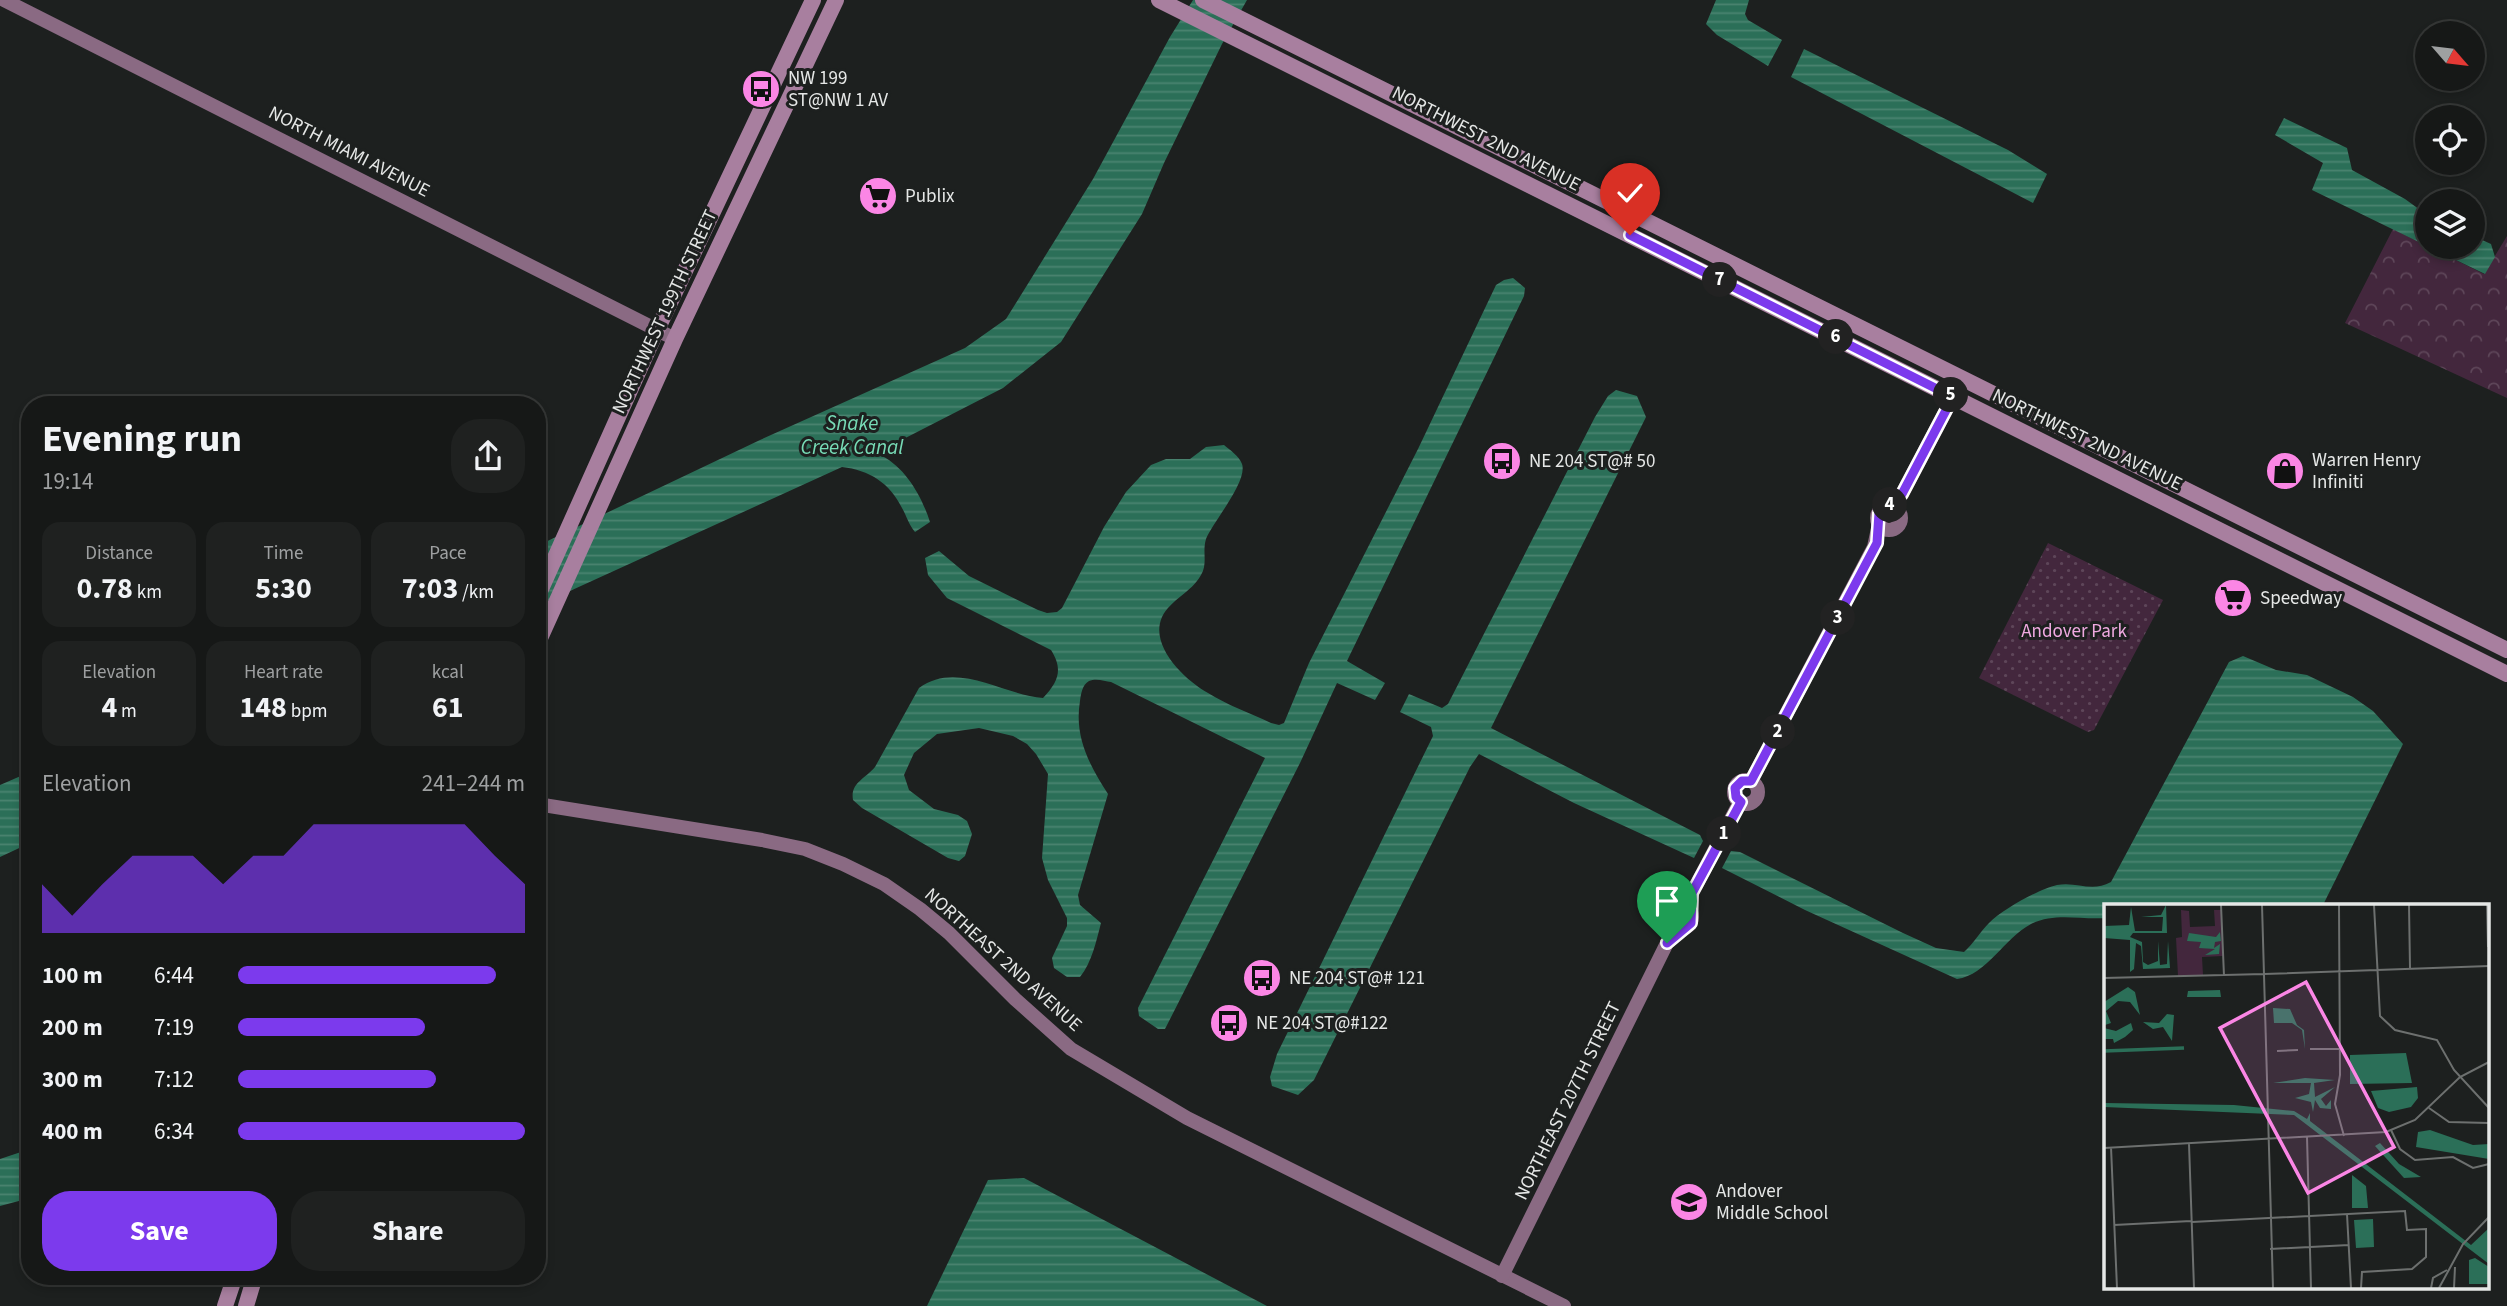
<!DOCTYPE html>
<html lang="en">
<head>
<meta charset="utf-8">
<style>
  :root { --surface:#161817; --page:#1f2120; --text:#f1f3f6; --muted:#9ea0a1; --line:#353736; --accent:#7c3aed }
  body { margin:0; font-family:"Source Sans 3",sans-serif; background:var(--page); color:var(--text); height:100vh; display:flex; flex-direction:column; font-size:26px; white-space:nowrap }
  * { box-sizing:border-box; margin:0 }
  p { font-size:23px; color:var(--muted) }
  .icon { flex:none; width:38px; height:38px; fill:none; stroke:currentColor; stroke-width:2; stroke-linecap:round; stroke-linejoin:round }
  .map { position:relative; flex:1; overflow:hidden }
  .sheet { position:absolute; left:21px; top:396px; width:525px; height:889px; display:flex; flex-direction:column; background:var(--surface); border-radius:28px; box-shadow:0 4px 10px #0003,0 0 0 2px var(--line) }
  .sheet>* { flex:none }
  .needle { width:46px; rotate:118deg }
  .fabs { position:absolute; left:2415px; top:21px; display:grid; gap:14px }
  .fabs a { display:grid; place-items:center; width:70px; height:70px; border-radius:50%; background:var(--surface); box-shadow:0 4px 10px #0003,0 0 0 2px var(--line); font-size:35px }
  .pin { position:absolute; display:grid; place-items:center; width:60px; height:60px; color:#fff; margin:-72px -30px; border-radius:50% 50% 50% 0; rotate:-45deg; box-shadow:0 0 7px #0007 }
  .pin .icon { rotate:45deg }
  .km { position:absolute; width:35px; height:35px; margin:-18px; border-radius:50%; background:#222; color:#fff; font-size:19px; line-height:35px; text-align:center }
  .round { display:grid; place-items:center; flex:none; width:74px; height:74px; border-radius:28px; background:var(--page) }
  .summary { display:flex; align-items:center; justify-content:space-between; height:119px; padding:0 21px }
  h1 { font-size:38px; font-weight:700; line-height:52px }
  .figures { display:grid; grid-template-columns:repeat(3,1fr); gap:10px; height:119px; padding:7px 21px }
  .figures div { display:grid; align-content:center; border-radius:18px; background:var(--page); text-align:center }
  .figures b { font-size:30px; font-weight:700 }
  .figures small { font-size:19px; font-weight:400 }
  .figures p { font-size:19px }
  .chart { height:196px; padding:14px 21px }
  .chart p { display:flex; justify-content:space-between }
  .chart svg { width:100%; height:126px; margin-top:7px; fill:var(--accent); opacity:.7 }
  .button { display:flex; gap:14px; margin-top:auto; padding:14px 21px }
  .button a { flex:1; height:80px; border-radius:28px; background:var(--accent); color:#fff; font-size:28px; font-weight:700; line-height:80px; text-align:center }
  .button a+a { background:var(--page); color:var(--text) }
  ul { padding:0 21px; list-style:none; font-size:23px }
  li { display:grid; grid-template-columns:112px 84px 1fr; align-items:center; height:52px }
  li i { height:18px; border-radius:9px; background:var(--accent) }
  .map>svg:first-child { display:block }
  .forest { fill:url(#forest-crowns) }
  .park { fill:url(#park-dots) }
  .water { fill:url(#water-rules) }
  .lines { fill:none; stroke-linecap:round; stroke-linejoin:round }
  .secondary { stroke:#8a6a83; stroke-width:14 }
  .primary { stroke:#a87f9f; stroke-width:16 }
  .route-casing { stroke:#fff; stroke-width:14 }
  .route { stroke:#7c3aed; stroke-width:9 }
  .labels { text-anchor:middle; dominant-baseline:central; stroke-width:6; stroke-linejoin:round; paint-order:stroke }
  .poi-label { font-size:19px; fill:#e5e7e6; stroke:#1d201f; text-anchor:start }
  .street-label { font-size:19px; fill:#e5e7e6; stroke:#1d201f }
  .park-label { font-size:19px; fill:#efa9e0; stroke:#1d201f }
  .water-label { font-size:21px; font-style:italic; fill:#77dbb6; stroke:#1d201f }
  .inset-river { fill:none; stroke:#2b6f58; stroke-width:3.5 }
  .inset-road { fill:none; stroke:#6d706f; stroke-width:2 }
  .view { fill:#fb86e5; fill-opacity:0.15; stroke:#fb86e5; stroke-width:3.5 }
  .inset-edge { fill:none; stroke:#e5e7e6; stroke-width:3.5 }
</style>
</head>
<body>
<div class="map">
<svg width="2507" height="1306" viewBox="0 0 2507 1306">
  <defs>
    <pattern id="forest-crowns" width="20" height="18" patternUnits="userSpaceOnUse" patternTransform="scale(1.75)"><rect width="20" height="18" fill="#43273d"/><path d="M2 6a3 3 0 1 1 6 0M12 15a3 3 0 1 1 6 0" fill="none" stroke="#5e4659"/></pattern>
    <pattern id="park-dots" width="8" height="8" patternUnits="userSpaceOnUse" patternTransform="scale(1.75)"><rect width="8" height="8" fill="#43273d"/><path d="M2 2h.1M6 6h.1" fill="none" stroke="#5e4659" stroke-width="1.8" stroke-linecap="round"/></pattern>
    <pattern id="water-rules" width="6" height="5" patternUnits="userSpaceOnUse" patternTransform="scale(1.75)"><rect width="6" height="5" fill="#2b6f58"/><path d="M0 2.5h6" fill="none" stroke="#4a8470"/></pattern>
  </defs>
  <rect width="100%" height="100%" fill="#1d201f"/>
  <polygon class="forest" points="2393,229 2484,274 2507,236 2507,398 2345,323"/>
  <polygon class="park" points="2048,543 2163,600 2094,730 2088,732 1979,678"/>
  <g class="water">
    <path d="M1193 0H1247L1222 44 1164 163 1142 214 1061 342 1003 388 880 451 882 456C906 468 922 497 930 522L915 532C909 525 907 517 902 508 890 483 869 470 842 467L537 606V546L760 440 965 348 1006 319 1093 179 1170 37Z"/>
    <polygon points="1716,0 1749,0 1745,14 1748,20 1782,40 1768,66 1717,35 1706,24"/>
    <polygon points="1804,49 2008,150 2047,174 2033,203 1791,77"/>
    <polygon points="2284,118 2347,148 2352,170 2405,199 2427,215 2427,246 2312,190 2323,163 2275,135"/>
    <polygon points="2473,236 2491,244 2495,257 2485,274 2429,247 2473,247"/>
    <path d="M1513 278 1525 288 1524 296 1347 661 1385 683 1375 700 1337 683 1300 763 1165 1029H1158L1139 1016 1138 1008 1265 758 1111 682C1105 681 1096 678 1089 681 1082 685 1081 694 1080 701 1074 736 1089 765 1108 794L1078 895 1080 905 1101 923C1096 942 1092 962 1080 977H1067L1054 968 1052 958 1067 926V918L1048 880 1042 858 1048 774 1036 754 1027 744 1013 736 979 728 937 734 914 753 904 775 909 790 934 809 958 815 967 821 972 834 965 856 959 861 948 858 862 808 853 800C850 783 865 779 875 767L919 688C957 660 1003 695 1043 698 1059 681 1063 669 1051 650L947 598 928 575 925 558 939 551 969 576 1038 610 1047 613 1057 612 1062 608 1104 527 1126 492 1151 465 1166 459H1190L1206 447 1224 445C1230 450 1239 456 1242 464 1248 481 1213 522 1206 539 1202 552 1208 563 1201 575 1191 593 1171 599 1162 617 1149 646 1185 680 1208 693 1227 705 1250 713 1271 723L1279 725 1284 723 1309 663 1418 449 1496 285 1504 280Z"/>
    <polygon points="1616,390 1637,396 1646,417 1491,728 1700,835 1703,841 1694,858 1574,803 1479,754 1470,767 1314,1080 1298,1095 1272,1086 1270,1077 1277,1054 1433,736 1431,727 1400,712 1409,694 1442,708 1448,704 1595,417 1608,396"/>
    <path d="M2243 656 2276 670 2307 675 2353 697 2373 711 2403 744 2323 905H2106V918C2080 920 2055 912 2031 924 2004 938 1987 975 1957 979L1805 910 1722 868 1731 851 1740 852 1903 933 1936 948 1964 952C1974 943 1980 932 1989 923 2002 910 2039 889 2057 885 2077 881 2091 893 2111 882L2229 662Z"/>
    <polygon points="30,772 30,843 0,857 0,785"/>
    <polygon points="30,1149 30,1198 0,1206 0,1159"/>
    <polygon points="1023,1178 1024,1178 1267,1306 927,1306 988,1180"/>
  </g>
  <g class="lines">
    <g class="secondary">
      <polyline points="4,0 675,339"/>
      <polyline points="1888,506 1902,494 1953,397 1957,376"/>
      <circle cx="1889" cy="518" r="12"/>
      <circle cx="1746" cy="792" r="12"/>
      <polyline points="1751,781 1874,547 1879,524"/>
      <polyline points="537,804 762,840 805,849 843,864 884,884 920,909 949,933 1015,999 1071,1049 1187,1118 1564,1306"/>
      <polyline points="1680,905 1692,893 1740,802"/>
      <circle cx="1680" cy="917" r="12"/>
      <polyline points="1502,1276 1667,943 1682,929"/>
    </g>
    <g class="primary">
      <polyline points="1159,0 2507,674"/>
      <polyline points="1203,0 2507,650"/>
      <polyline points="537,598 657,330 813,0"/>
      <polyline points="537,645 675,339 836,0"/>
      <polyline points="225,1306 235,1276"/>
      <polyline points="246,1306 255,1276"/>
    </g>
  </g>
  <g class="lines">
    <defs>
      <polyline id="route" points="1630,235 1953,397 1902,494 1879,513 1877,543 1751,781 1742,781 1735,788 1736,797 1741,802 1692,893 1691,923 1667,943"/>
    </defs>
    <use href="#route" class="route-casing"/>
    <use href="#route" class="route"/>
  </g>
  <defs>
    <symbol id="bus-disc" viewBox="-11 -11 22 22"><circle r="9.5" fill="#fb86e5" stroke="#1d201f"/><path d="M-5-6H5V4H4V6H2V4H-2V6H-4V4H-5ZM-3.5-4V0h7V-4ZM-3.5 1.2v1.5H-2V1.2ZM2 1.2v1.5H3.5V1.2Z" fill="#111"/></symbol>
    <symbol id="supermarket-disc" viewBox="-11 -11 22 22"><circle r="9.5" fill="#fb86e5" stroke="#1d201f"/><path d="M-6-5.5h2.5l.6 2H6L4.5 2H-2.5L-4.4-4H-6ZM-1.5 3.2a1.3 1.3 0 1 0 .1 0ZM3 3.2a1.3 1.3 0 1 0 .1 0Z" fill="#111"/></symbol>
    <symbol id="shop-disc" viewBox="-11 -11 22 22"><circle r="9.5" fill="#fb86e5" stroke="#1d201f"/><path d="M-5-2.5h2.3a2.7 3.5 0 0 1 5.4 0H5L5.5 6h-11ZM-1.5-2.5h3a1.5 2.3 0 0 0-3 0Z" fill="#111"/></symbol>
    <symbol id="school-disc" viewBox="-11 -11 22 22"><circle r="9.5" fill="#fb86e5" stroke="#1d201f"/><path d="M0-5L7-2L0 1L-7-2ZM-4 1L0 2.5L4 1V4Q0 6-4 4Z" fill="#111"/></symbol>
  </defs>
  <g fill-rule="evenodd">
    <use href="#bus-disc" x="739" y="67" width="44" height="44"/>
    <use href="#supermarket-disc" x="856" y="174" width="44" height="44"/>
    <use href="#bus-disc" x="1480" y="439" width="44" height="44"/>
    <use href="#shop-disc" x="2263" y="449" width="44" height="44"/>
    <use href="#supermarket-disc" x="2211" y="576" width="44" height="44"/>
    <use href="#bus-disc" x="1240" y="956" width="44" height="44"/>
    <use href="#bus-disc" x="1207" y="1001" width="44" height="44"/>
    <use href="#school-disc" x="1667" y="1180" width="44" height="44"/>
  </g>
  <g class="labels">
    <g class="poi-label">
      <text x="788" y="78">NW 199<tspan x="788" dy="22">ST@NW 1 AV</tspan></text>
      <text x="905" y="196">Publix</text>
      <text x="2312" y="460">Warren Henry<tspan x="2312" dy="22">Infiniti</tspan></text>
      <text x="1529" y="461">NE 204 ST@# 50</text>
      <text x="2260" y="598">Speedway</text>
      <text x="1289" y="978">NE 204 ST@# 121</text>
      <text x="1256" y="1023">NE 204 ST@#122</text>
      <text x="1716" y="1191">Andover<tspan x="1716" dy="22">Middle School</tspan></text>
    </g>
    <g class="street-label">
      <text transform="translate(1486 139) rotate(27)">NORTHWEST 2ND AVENUE</text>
      <text transform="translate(349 152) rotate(27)">NORTH MIAMI AVENUE</text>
      <text transform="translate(665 312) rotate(-65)">NORTHWEST 199TH STREET</text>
      <text transform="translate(2087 440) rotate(26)">NORTHWEST 2ND AVENUE</text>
      <text transform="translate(1003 960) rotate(42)">NORTHEAST 2ND AVENUE</text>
      <text transform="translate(1568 1101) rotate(-64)">NORTHEAST 207TH STREET</text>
    </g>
    <g class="park-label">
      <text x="2074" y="631">Andover Park</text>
    </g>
    <g class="water-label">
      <text x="852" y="423">Snake<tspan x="852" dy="24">Creek Canal</tspan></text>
    </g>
  </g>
  <g transform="translate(2104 904)">
    <rect width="385" height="385" fill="#1d201f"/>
    <path d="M77 6 85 7 86 23 111 22 110 6H117L119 52 98 53 99 71 74 72 72 34 78 33Z" fill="#43273d"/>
    <path d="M62 1 63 29H29L26 33 38 38 39 58 44 61 54 57V37L56 61 63 60 64 37 66 64 39 65 37 42 32 39 30 65 26 68V36L0 34V22L25 21 27 3 31 27H58L59 13H37L57 11ZM116 28 117 37 111 38 110 44 116 40 115 50 101 51 111 45 95 44 97 38 83 37 85 29 112 33ZM24 83 31 88 36 111 26 98 14 97 2 107 7 119 1 121 0 98ZM116 86 117 93H83L84 87ZM169 104 186 105 193 121 200 126 201 145 198 126 188 119H170ZM63 110 70 111 68 137 59 123 49 125 39 118 55 119ZM27 119 29 126 21 133 10 139 9 135H0V124L12 127ZM302 149 308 179 246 180V151ZM201 174 231 176 210 179 211 193 231 183 217 195 222 202 227 196V205L216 204 211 196 209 208 207 198 191 194 205 190 207 179H169ZM313 183 314 194 307 203 285 208 274 204 267 187ZM0 199 130 201 190 207 203 215 206 209V217L367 341 385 324V360L190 211 0 203ZM326 226 369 241 385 240V255L312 243 314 228ZM276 239 295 260 317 273 300 274 271 242ZM248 271 262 282 264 304H248ZM269 315 270 343 252 344 250 316ZM371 354 385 363V380H365V356Z" fill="#2b6f58"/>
    <path class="inset-river" d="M0 147 80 144"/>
    <path class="inset-road" d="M117 1 120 72M158 1 169 384M235 1 236 171 231 200 240 232M270 1 276 112 291 126 333 136 350 166 385 204M305 1 306 64M383 1 384 43M160 70 385 62M0 74 160 70M206 145H236M173 147 194 146M325 204 345 218 385 219M287 226 296 245 311 256 349 253 369 264 385 260M203 233 207 384M85 240 90 384M7 243 13 384M0 244 282 228 311 216 356 173 385 158M243 310 247 384M88 318 301 307 303 326 322 325V353L308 365 258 368 257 384M10 321 87 317M166 345 245 341M327 384 329 374 343 366M335 384 359 340 385 313M350 384 351 363"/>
    <path class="view" d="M202 78 290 243 204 289 116 124Z"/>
    <rect width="385" height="385" class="inset-edge"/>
  </g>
</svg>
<div class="fabs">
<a><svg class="needle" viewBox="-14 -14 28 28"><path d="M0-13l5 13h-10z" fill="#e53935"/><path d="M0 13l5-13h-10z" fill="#9ea0a1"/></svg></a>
<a><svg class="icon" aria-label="locate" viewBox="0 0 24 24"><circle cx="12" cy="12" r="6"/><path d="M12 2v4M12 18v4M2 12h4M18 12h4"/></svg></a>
<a><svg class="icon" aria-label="layers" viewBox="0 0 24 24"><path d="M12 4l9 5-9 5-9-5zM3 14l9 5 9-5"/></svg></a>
</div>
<div class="pin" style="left:1667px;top:943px;background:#1e9e55"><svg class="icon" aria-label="arrive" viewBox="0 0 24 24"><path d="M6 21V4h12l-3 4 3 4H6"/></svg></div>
<div class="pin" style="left:1630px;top:235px;background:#d93025"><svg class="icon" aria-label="check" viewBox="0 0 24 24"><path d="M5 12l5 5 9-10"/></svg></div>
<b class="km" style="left:1724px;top:834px">1</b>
<b class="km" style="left:1778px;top:732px">2</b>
<b class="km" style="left:1838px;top:618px">3</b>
<b class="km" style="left:1890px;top:505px">4</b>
<b class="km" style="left:1951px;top:395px">5</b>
<b class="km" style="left:1836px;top:337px">6</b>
<b class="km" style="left:1720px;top:280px">7</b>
<section class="sheet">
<div class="summary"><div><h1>Evening run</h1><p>19:14</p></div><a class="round"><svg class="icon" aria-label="share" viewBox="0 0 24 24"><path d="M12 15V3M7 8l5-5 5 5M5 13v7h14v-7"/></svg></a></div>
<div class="figures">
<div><p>Distance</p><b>0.78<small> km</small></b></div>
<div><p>Time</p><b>5:30</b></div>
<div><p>Pace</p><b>7:03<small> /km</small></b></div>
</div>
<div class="figures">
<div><p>Elevation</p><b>4<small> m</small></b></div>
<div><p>Heart rate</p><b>148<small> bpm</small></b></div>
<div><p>kcal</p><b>61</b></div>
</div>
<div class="chart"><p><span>Elevation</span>241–244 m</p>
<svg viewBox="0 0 160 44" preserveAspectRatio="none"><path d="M0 44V27L10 38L20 27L30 17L40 17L50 17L60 27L70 17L80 17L90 6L100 6L110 6L120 6L130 6L140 6L150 17L160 27V44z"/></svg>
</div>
<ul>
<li><b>100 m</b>6:44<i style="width:90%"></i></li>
<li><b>200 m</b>7:19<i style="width:65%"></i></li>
<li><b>300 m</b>7:12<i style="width:69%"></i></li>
<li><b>400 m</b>6:34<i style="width:100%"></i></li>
</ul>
<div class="button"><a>Save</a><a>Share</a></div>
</section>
</div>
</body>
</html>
